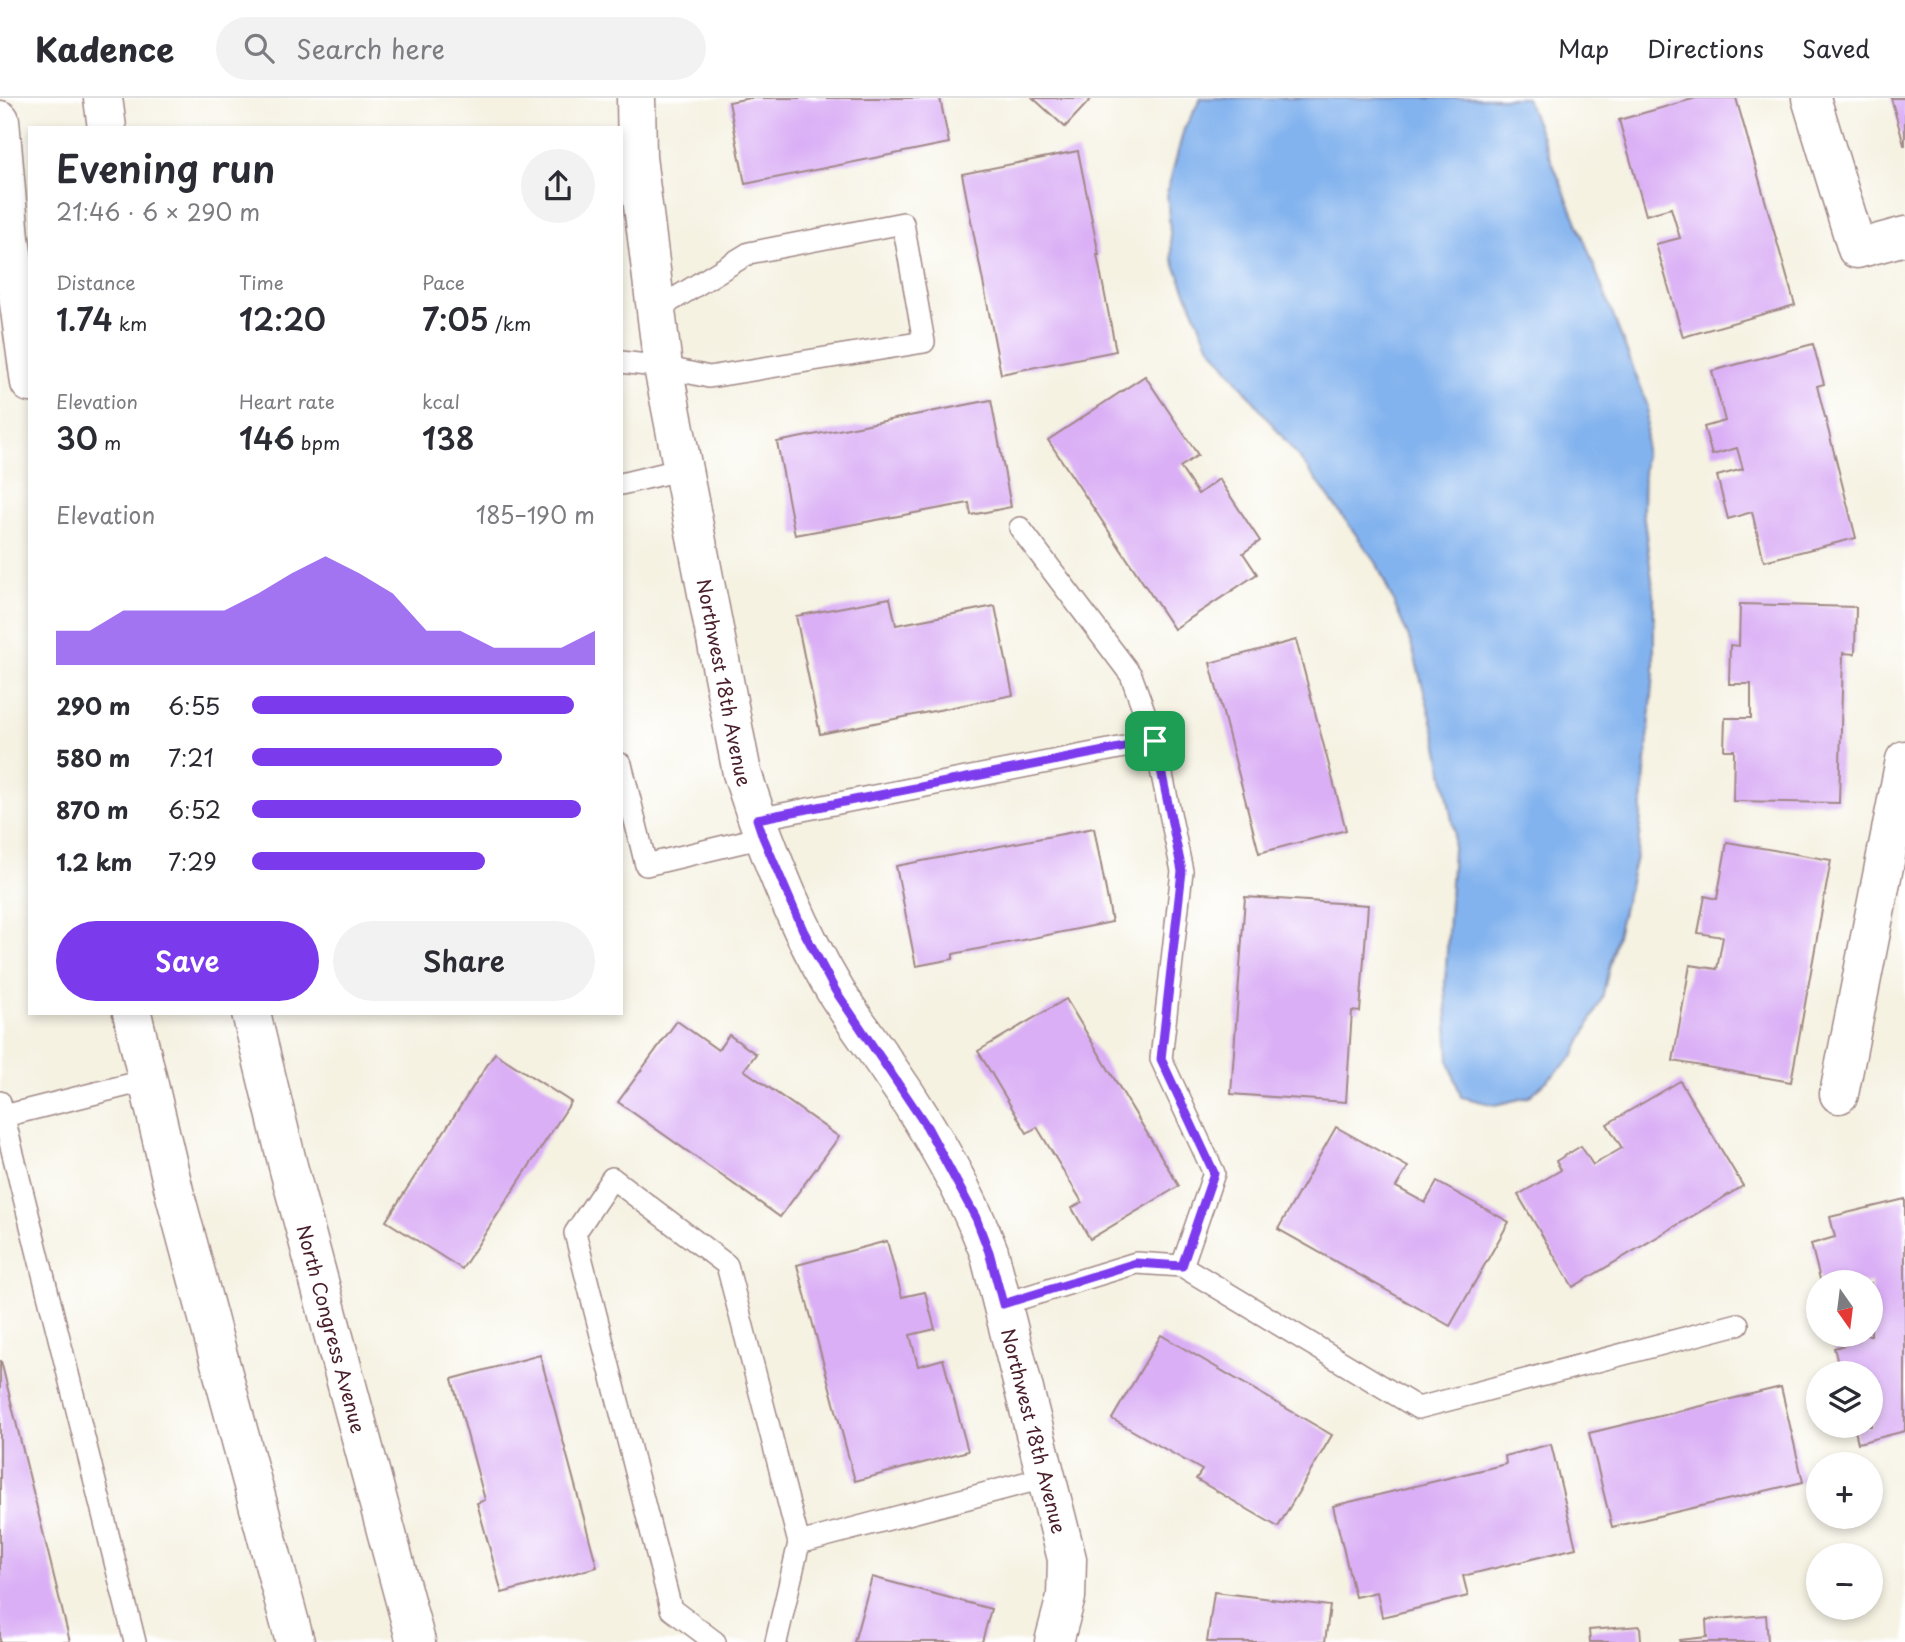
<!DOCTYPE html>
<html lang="en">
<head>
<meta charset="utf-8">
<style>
  :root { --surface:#fff; --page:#f2f2f3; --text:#2b2b33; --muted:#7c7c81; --line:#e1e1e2; --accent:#7c3aed }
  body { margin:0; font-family:"Playpen Sans",sans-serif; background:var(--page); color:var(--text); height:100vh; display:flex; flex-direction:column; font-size:26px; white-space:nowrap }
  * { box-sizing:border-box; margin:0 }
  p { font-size:23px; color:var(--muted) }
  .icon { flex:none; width:38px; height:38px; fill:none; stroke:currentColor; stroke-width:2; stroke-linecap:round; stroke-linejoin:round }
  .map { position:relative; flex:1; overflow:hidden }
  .side { position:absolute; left:28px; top:28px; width:595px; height:889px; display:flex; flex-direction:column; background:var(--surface); border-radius:0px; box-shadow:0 4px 10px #0003 }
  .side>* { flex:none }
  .needle { width:46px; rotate:166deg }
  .buttons { position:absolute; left:1806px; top:1172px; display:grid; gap:14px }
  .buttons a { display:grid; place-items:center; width:77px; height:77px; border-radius:50%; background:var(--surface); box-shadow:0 4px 10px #0003; font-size:35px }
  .pin { position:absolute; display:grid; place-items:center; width:60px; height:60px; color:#fff; margin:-30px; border-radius:14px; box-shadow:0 4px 10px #0006 }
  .round { display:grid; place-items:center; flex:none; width:74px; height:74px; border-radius:37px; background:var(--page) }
  .summary { display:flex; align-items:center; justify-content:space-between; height:119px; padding:0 28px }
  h1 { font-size:38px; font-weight:600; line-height:52px }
  .stats { display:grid; grid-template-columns:repeat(3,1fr); gap:10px; height:119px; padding:7px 28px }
  .stats div { display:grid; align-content:center }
  .stats b { font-size:30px; font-weight:600 }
  .stats small { font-size:19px; font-weight:400 }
  .stats p { font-size:19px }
  .chart { height:196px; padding:14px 28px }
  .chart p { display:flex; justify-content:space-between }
  .chart svg { width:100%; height:126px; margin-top:7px; fill:var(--accent); opacity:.7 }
  .action { display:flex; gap:14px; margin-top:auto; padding:14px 28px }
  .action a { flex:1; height:80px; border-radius:42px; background:var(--accent); color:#fff; font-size:28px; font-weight:600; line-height:80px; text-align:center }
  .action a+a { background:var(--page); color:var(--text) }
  ul { padding:0 28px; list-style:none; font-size:23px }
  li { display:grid; grid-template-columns:112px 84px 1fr; align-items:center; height:52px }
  li i { height:18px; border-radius:9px; background:var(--accent) }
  header { display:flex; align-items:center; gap:42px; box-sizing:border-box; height:98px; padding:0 35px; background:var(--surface); border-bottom:2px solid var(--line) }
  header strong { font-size:33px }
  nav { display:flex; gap:38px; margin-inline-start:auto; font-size:24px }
  .search { width:490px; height:63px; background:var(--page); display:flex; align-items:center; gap:18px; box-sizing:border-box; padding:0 24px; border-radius:38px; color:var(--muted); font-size:26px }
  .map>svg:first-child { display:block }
  .water { fill:#83b3ee; stroke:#66698c; stroke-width:2 }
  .building { fill:#daaff5 }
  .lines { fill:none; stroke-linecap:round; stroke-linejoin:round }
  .lane-casing { stroke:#a08886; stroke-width:24 }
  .street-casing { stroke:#a08886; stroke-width:41 }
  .secondary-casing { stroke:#a08886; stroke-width:41 }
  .lane { stroke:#fff; stroke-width:21 }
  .street { stroke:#fff; stroke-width:38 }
  .secondary { stroke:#fff; stroke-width:38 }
  .route-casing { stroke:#fff; stroke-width:14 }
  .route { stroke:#7c3aed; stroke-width:9 }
  .labels { text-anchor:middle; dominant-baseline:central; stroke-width:6; stroke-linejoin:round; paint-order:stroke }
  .street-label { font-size:19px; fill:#4a1f2b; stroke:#fff }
</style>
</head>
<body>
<header>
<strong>Kadence</strong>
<div class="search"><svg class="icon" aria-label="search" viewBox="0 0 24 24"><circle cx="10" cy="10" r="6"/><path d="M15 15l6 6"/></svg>Search here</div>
<nav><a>Map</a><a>Directions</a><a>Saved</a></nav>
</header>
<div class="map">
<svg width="1905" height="1544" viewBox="0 0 1905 1544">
  <rect width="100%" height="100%" fill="#fff"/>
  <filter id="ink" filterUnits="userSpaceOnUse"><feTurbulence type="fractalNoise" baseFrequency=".0143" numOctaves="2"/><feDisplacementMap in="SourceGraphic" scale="14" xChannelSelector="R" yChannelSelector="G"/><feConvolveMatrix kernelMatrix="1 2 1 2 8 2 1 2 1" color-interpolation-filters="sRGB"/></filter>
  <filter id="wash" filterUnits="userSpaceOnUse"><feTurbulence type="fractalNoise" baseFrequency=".00686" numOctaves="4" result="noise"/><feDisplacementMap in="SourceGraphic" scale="28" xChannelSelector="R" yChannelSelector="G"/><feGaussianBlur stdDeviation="1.57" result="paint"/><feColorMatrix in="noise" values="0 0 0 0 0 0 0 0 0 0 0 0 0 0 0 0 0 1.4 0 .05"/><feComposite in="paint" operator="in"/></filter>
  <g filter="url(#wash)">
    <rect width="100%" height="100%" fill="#f5f2e2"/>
    <polygon class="water" points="1201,0 1526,0 1585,144 1648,309 1644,364 1643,414 1654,497 1654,576 1638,751 1602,900 1574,958 1529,999 1495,1007 1461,999 1449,963 1445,886 1454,733 1437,642 1411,545 1377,466 1315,380 1207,244 1172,160 1167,94 1184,31"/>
    <g id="blocks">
      <g class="building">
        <polygon points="750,0 940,0 949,45 745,86 729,4"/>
        <polygon points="1033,0 1092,0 1065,29"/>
        <polygon points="1696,0 1736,0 1795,207 1683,239 1656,146 1680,140 1671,110 1646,117 1619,22"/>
        <polygon points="1891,0 1905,0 1905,47 1904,47"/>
        <polygon points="1078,53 1099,157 1097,157 1116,253 1001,276 962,76"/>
        <polygon points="1813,246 1824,286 1817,288 1856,440 1764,463 1752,414 1728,421 1717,378 1743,371 1737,350 1712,357 1704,329 1725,323 1712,273"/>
        <polygon points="1145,278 1198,357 1180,369 1198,396 1219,381 1260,443 1243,455 1257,476 1174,531 1048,342"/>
        <polygon points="991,302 1011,409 971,417 969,405 795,437 777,344"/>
        <polygon points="890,500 896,527 995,508 1013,597 820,636 796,518"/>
        <polygon points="1740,506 1856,509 1855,556 1843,555 1839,705 1733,703 1734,652 1724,652 1725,620 1751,620 1751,586 1729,586 1730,547 1739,548"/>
        <polygon points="1296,542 1346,732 1259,755 1210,565"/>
        <polygon points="1094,730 1112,824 953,856 953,861 916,868 896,768"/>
        <polygon points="1727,744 1831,762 1791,984 1673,963 1690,867 1717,871 1723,839 1698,835 1705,798 1717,801"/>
        <polygon points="1245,799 1368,807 1360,914 1352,913 1346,1004 1231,996"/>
        <polygon points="1066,901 1179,1088 1090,1141 1072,1110 1082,1104 1037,1029 1027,1035 978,953"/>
        <polygon points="677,923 718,952 729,937 756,956 744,972 839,1039 780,1119 618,1004"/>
        <polygon points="495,955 571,1004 462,1171 386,1123"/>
        <polygon points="1680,983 1743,1088 1573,1189 1518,1097 1561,1072 1556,1063 1581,1048 1593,1067 1622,1050 1607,1026"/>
        <polygon points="1336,1029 1408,1069 1396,1089 1425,1105 1437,1084 1509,1124 1450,1228 1278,1131"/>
        <polygon points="1905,1101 1905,1333 1858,1345 1854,1328 1871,1328 1871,1276 1841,1276 1834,1250 1859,1243 1858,1237 1871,1237 1871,1185 1821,1185 1811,1146 1835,1139 1830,1119"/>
        <polygon points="887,1143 902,1199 925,1194 935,1231 910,1237 918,1268 943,1261 968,1353 855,1383 797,1167"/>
        <polygon points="1161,1237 1332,1337 1278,1429 1196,1381 1202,1372 1112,1321"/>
        <polygon points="540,1257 597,1469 502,1495 477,1405 485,1402 452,1281"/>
        <polygon points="0,1263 1,1263 70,1544 0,1544"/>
        <polygon points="1781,1289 1803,1384 1612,1429 1589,1335"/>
        <polygon points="1551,1346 1576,1450 1463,1478 1468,1498 1382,1519 1377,1494 1355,1499 1333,1408 1506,1366 1505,1358"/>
        <polygon points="872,1479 991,1511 982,1544 854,1544"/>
        <polygon points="1214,1494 1330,1508 1325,1544 1207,1544"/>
        <polygon points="1766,1517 1768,1544 1680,1544 1679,1542 1707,1539 1706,1522"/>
        <polygon points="1640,1528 1641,1544 1590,1544 1589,1532"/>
      </g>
    </g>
  </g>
  <g filter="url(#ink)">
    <use href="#blocks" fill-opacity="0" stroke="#a08886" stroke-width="2"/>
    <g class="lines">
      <defs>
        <g id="lane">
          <polyline points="621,264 663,269 709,279 924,244 903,125 749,155 656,212"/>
          <polyline points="621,386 683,371"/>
          <polyline points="621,666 646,767 763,739"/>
          <polyline points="757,721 1155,643 1131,577 1020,430"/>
          <polyline points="0,1004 135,1544"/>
          <polyline points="0,1019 148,982"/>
          <polyline points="1182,1168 1418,1310 1738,1226"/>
          <polyline points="1003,1206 1136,1165 1182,1168 1214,1075 1161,961 1182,773 1155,643"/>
          <polyline points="799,1445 1047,1379"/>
          <polyline points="715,1544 671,1511 575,1135 612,1080 727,1167 799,1445 776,1544"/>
        </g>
        <g id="street">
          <path id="s1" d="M636 0 637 59 663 269 742 675C766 750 795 826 836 894 853 921 872 946 890 973 929 1029 964 1090 989 1154L1067 1461 1066 1499 1054 1544"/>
          <polyline points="1811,0 1857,151 1905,138"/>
          <polyline points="1839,996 1905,662"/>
        </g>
        <g id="secondary">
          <polyline points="103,0 107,30"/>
          <polyline points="0,22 10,140 30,285"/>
          <polyline points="132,915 175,1097 295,1544"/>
          <path id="s2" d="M251 915 288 1068 416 1544"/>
        </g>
      </defs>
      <use href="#lane" class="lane-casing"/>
      <use href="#street" class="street-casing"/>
      <use href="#secondary" class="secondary-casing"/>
      <use href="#lane" class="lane"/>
      <use href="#street" class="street"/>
      <use href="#secondary" class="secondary"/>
    </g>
  </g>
  <g class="lines" filter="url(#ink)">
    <defs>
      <polygon id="route" points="1155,643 1182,773 1161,961 1214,1075 1182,1168 1136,1165 1003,1206 989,1154 976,1120 927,1029 835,892 803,832 763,739 757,721"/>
    </defs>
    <use href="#route" class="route-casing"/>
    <use href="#route" class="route"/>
  </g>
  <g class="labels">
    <g class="street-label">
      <text stroke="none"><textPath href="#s1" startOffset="592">Northwest 18th Avenue</textPath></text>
      <text stroke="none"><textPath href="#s2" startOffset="326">North Congress Avenue</textPath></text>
      <text stroke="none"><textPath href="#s1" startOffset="1410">Northwest 18th Avenue</textPath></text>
    </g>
  </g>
</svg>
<div class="buttons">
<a><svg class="needle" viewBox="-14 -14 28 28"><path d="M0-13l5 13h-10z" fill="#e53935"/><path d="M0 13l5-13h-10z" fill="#7c7c81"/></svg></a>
<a><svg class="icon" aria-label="layers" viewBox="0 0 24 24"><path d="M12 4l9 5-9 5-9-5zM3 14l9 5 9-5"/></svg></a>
<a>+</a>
<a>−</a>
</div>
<div class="pin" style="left:1155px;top:643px;background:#1e9e55"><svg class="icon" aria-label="arrive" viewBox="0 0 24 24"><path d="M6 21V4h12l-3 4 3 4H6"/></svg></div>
<section class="side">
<div class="summary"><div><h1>Evening run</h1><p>21:46 · 6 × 290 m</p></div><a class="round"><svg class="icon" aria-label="share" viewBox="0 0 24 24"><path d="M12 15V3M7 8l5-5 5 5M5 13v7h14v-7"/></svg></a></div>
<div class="stats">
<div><p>Distance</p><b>1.74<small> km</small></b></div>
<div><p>Time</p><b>12:20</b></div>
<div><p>Pace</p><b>7:05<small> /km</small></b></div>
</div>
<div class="stats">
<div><p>Elevation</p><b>30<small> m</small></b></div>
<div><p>Heart rate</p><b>146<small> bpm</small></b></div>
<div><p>kcal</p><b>138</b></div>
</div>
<div class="chart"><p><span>Elevation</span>185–190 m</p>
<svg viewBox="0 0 160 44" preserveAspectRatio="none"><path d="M0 44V32L10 32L20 25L30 25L40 25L50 25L60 19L70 12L80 6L90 12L100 19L110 32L120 32L130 38L140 38L150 38L160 32V44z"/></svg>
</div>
<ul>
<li><b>290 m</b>6:55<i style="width:94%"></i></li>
<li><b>580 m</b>7:21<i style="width:73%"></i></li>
<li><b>870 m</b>6:52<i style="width:96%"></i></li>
<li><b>1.2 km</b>7:29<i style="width:68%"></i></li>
</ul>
<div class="action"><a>Save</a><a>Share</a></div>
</section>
</div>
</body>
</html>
